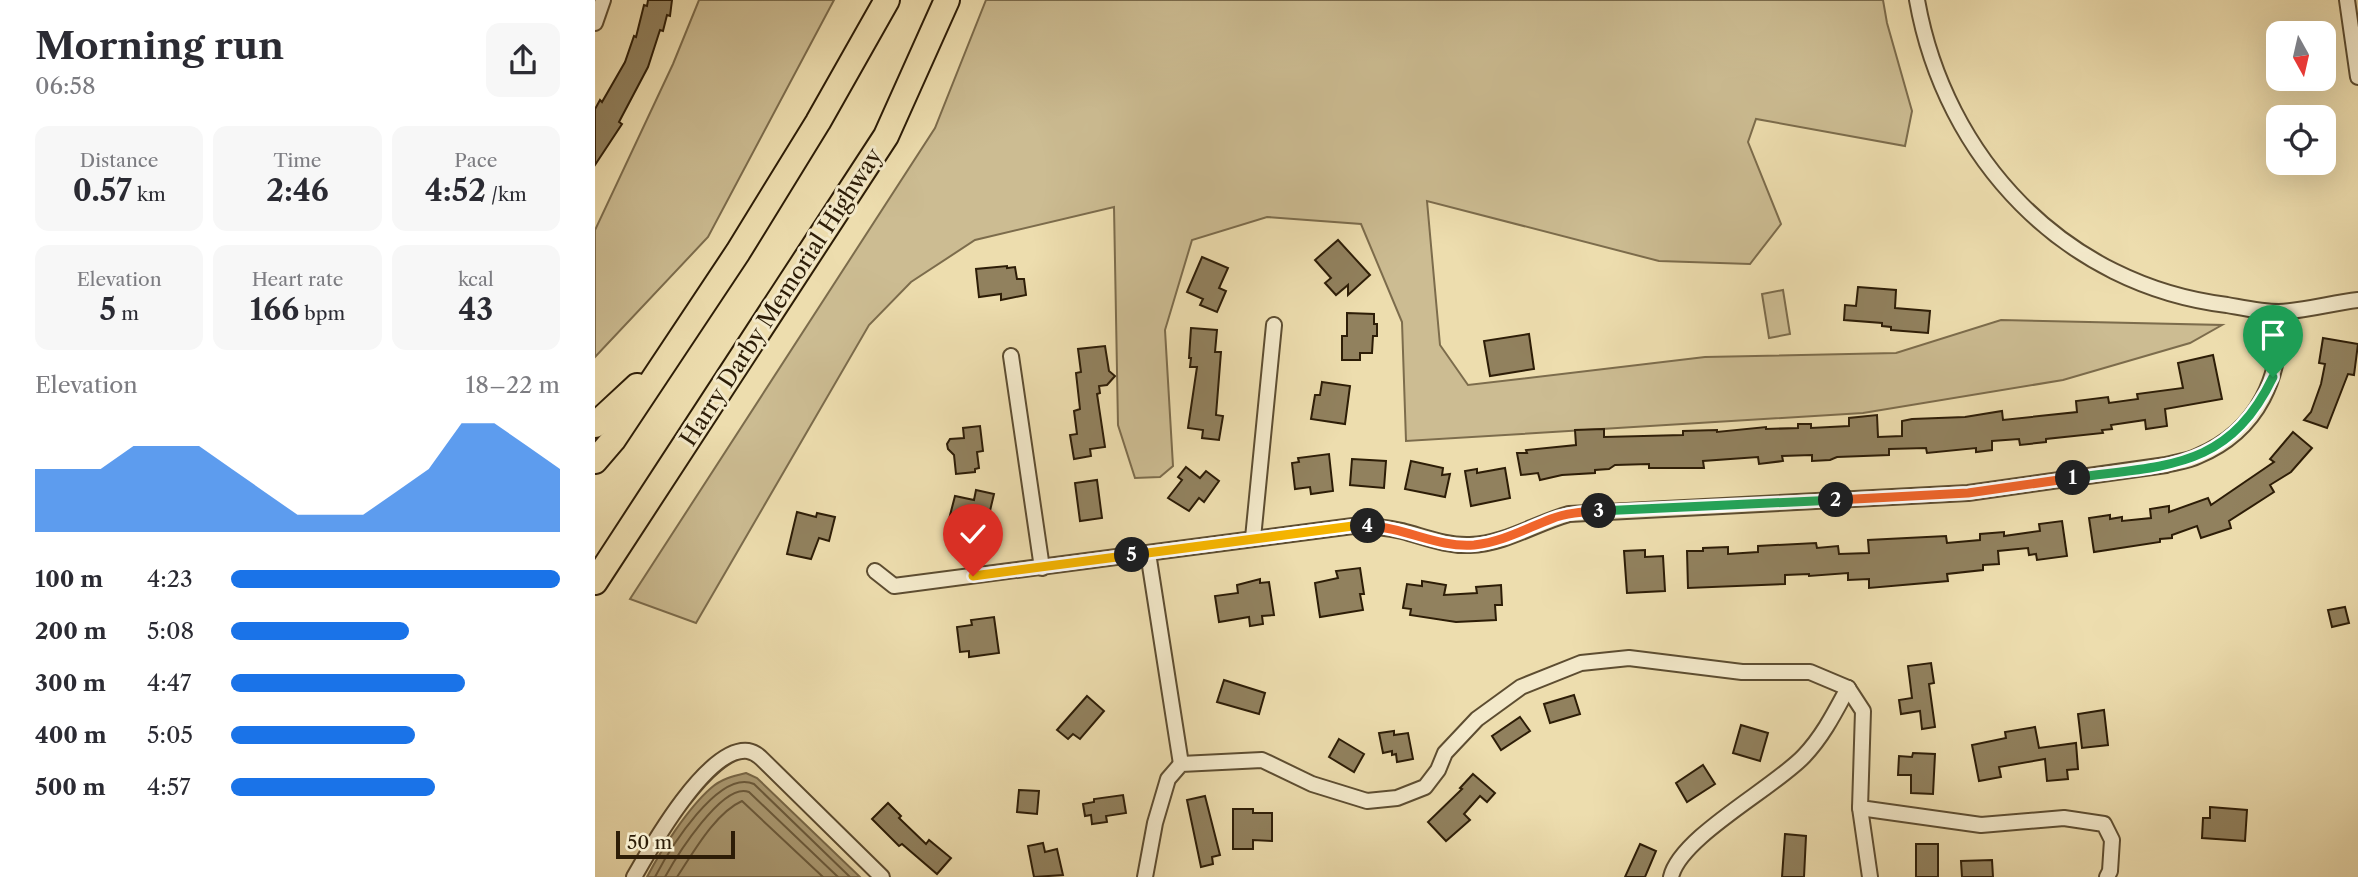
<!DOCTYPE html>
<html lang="en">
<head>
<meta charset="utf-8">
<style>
  :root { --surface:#fff; --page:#f7f7f7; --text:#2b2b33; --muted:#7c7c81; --accent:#1a73e8 }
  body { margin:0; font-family:"Libre Caslon Text",serif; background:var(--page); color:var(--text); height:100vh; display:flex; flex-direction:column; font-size:26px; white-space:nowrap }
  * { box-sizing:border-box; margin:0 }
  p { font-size:23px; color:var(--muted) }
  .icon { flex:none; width:38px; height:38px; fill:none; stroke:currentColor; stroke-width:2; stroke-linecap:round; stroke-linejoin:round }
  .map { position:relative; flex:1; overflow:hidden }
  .panel { display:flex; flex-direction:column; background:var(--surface); width:595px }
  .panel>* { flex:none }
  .needle { width:46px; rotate:172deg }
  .controls { position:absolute; left:1671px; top:21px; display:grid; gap:14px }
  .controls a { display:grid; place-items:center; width:70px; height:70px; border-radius:14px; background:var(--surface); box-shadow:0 7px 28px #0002; font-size:35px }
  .scale { position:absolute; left:21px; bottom:18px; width:119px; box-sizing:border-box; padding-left:7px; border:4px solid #2d1d07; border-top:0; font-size:19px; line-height:24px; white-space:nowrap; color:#2d1d07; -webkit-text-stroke:5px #f3e9ca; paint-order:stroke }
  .pin { position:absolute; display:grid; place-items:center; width:60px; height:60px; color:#fff; margin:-72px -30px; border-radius:50% 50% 50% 0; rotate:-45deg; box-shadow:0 0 7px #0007 }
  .pin .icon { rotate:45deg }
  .km { position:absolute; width:35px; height:35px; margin:-18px; border-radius:50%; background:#222; color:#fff; font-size:19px; line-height:35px; text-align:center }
  .round { display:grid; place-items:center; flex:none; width:74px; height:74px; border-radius:14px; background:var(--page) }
  .head { display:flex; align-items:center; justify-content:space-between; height:119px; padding:0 35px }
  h1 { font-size:38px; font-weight:800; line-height:52px }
  .metrics { display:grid; grid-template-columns:repeat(3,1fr); gap:10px; height:119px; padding:7px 35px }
  .metrics div { display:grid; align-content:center; border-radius:14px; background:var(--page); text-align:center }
  .metrics b { font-size:30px; font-weight:800 }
  .metrics small { font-size:19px; font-weight:400 }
  .metrics p { font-size:19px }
  .chart { height:196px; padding:14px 35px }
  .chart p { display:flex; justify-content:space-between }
  .chart svg { width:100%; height:126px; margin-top:7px; fill:var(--accent); opacity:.7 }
  ul { padding:0 35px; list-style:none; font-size:23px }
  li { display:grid; grid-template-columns:112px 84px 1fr; align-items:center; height:52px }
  li i { height:18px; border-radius:9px; background:var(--accent) }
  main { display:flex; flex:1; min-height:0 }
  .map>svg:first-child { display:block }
  .green { fill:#ccbc92; stroke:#7c6c4c; stroke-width:2 }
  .water { fill:#ac9c75; stroke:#796949; stroke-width:2 }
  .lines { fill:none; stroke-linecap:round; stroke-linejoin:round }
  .shore { stroke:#6c5c3e; stroke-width:2 }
  .building { fill:#91815e; stroke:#2d1d07; stroke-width:2 }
  .minor-casing { stroke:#5d4d31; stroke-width:18 }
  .motorway-casing { stroke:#2d1d07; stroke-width:28 }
  .minor { stroke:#f3e9ca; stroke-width:14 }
  .motorway { stroke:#edddae; stroke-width:24 }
  .split-1-casing { stroke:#fff; stroke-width:14 }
  .split-2-casing { stroke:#fff; stroke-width:14 }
  .split-3-casing { stroke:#fff; stroke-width:14 }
  .split-4-casing { stroke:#fff; stroke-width:14 }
  .split-5-casing { stroke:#fff; stroke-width:14 }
  .split-6-casing { stroke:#fff; stroke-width:14 }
  .split-1 { stroke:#22a559; stroke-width:9 }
  .split-2 { stroke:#f0652b; stroke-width:9 }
  .split-3 { stroke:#22a559; stroke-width:9 }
  .split-4 { stroke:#f0652b; stroke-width:9 }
  .split-5 { stroke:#f5b400; stroke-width:9 }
  .split-6 { stroke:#f5b400; stroke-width:9 }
  .labels { text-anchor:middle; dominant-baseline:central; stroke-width:6; stroke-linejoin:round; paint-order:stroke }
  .street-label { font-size:23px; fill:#2d1d07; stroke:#f3e9ca }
</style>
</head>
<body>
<main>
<section class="panel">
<div class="head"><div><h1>Morning run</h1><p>06:58</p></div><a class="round"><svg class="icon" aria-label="share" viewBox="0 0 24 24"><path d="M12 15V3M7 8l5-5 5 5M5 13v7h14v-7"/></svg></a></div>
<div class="metrics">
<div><p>Distance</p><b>0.57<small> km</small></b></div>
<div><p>Time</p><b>2:46</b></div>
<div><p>Pace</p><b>4:52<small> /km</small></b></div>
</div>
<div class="metrics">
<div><p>Elevation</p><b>5<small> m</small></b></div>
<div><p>Heart rate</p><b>166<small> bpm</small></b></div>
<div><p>kcal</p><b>43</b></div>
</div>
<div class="chart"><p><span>Elevation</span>18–22 m</p>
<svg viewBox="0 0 160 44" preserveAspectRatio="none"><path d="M0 44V22L10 22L20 22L30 14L40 14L50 14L60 22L70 30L80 38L90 38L100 38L110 30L120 22L130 6L140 6L150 14L160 22V44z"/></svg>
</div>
<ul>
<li><b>100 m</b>4:23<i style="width:100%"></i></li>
<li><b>200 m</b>5:08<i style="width:54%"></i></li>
<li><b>300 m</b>4:47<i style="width:71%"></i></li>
<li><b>400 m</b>5:05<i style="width:56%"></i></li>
<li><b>500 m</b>4:57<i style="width:62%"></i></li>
</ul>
</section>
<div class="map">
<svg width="1763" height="877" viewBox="0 0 1763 877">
  <rect width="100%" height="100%" fill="#edddae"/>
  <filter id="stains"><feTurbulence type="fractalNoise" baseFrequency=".00286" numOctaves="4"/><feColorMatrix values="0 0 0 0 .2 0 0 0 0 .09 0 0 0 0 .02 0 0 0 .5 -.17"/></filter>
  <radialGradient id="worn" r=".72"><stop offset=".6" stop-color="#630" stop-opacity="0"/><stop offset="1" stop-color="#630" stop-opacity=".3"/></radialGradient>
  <g class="green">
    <polygon points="104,0 239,0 113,237 0,357 0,230 78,64"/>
    <polygon points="391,0 1288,0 1292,23 1317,111 1310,146 1161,119 1153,142 1186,224 1155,264 1064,261 832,201 845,345 873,385 1110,357 1301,353 1406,320 1627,325 1595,343 1468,380 1268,413 811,441 807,322 766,224 672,217 597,240 570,330 578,466 565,477 540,478 523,425 519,207 380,240 316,282 274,325 101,623 35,599 340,128"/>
    <polygon points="1188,290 1195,334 1174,338 1167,294"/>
  </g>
  <path class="water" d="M151 773 162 778 265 877H52C66 850 93 808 116 788 126 779 138 776 151 773Z"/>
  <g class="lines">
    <g class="shore">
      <path d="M60 877C74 850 124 768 159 784L255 877"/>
      <path d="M70 877C81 857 128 781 154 792L243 877"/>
      <path d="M82 877C98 853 120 813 147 801L228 877"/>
    </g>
  </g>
  <g class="building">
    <polygon points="53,0 77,0 75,16 72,15 68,31 65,30 53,67 24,122 27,124 0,165 0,109 5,100 7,102 30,62 39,36 41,37 49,5 52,6"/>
    <polygon points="743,240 775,275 753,295 753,285 741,295 730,283 736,278 720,260"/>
    <polygon points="607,257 633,268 624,288 631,291 622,312 605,305 608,299 592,292"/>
    <polygon points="412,266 412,268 420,267 422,279 429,279 431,295 406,300 406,294 384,297 381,269"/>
    <polygon points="1263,287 1301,290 1300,308 1335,311 1333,333 1296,330 1296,327 1287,326 1287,323 1249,320 1250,305 1261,306"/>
    <polygon points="752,313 779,314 779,324 782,324 782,336 778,336 777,353 765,353 765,360 747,360 747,336 752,336"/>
    <polygon points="596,328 622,330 620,352 626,352 621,415 628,416 624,440 607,438 608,430 593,428 602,367 595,367 596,358 594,358"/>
    <polygon points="934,334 939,369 895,376 889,341"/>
    <polygon points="1728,338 1763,344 1759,375 1753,374 1732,428 1709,420 1716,412 1726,384 1730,364 1724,363"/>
    <polygon points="510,346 514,371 520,376 512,385 504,386 505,393 502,394 510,447 495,449 496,456 479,459 475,435 482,434 479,411 485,409 481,373 486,372 483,349"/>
    <polygon points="1618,355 1627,399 1570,409 1572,426 1551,429 1550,420 1516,425 1517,429 1507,430 1508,433 1451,439 1451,442 1425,445 1424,439 1397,441 1397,450 1381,452 1381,448 1332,453 1331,448 1294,449 1294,455 1242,457 1235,460 1217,461 1217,455 1187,456 1188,461 1164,464 1163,457 1108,461 1109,468 1054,468 1054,464 1020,465 1014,469 1000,470 1000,473 967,475 945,480 943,473 926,475 922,453 932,453 931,450 981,445 980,430 1009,429 1009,437 1088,435 1088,431 1122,430 1122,432 1171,427 1171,429 1203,428 1203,424 1216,424 1216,428 1254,426 1254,418 1282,415 1283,437 1307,436 1307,421 1317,419 1370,417 1407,411 1408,420 1482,412 1481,401 1513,397 1514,403 1543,399 1542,394 1588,388 1583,363"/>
    <polygon points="727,382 755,386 750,424 716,419 720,395 725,395"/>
    <polygon points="385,426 388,451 382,452 384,468 380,469 380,472 361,474 359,455 353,449 352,444 355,439 369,438 368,428"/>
    <polygon points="1698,432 1717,448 1696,472 1675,485 1679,492 1634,521 1636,528 1606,538 1602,526 1577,535 1577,538 1565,539 1565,542 1499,552 1494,518 1515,515 1515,519 1527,517 1527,521 1556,518 1555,509 1574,506 1574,512 1613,498 1616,505 1679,462 1675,459"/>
    <polygon points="734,454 738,491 716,494 715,487 700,489 697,463 704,462 703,458"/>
    <polygon points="757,459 791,461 789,488 755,485"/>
    <polygon points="816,461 848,468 847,475 855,474 850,497 810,489"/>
    <polygon points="591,467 605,478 611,471 624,481 609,502 604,498 594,511 573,498 587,480 583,477"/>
    <polygon points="910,468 915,498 876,506 870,471 882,469 882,473"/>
    <polygon points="502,480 507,518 485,521 480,483"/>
    <polygon points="381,490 399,494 394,515 398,516 395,533 353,523 360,496 379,500"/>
    <polygon points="202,512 221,517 222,513 240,517 234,541 224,538 216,559 192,554"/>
    <polygon points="1467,521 1472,556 1442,560 1441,554 1434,555 1433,548 1403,551 1404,564 1388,565 1388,570 1352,574 1353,581 1274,588 1274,579 1253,580 1253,573 1214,576 1214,574 1190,575 1190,584 1093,588 1092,551 1108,551 1108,548 1133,547 1133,554 1163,552 1163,546 1221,543 1222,548 1243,546 1244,554 1274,553 1273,540 1351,536 1352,543 1385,540 1385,534 1409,532 1409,536 1445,531 1444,524"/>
    <polygon points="1050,550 1050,557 1068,556 1070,591 1032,593 1029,551"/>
    <polygon points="765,568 769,594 765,594 768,610 725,617 720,583 743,578 741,571"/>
    <polygon points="665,579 665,583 674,582 679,615 667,616 668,624 655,626 654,617 624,622 620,596 643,593 642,585"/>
    <polygon points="827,581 851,585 849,595 882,593 881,587 906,585 907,605 900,605 901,620 861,622 815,615 816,609 808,608 812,584 827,586"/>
    <polygon points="1750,607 1754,623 1737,627 1733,610"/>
    <polygon points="399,617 404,653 374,657 374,651 365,652 362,627 377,625 376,620"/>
    <polygon points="1336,663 1339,683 1334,684 1340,727 1327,729 1325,711 1306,714 1304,700 1317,698 1313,666"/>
    <polygon points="629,680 670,693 664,714 622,702"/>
    <polygon points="979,695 985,714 955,723 949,704"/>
    <polygon points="492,696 509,711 485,739 478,734 473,739 462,730"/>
    <polygon points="1509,710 1513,745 1487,748 1483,714"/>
    <polygon points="925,717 935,731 906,750 897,736"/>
    <polygon points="1146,725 1173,733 1165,761 1138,753"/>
    <polygon points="1440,727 1444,748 1481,743 1483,769 1472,770 1473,779 1452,781 1450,759 1404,767 1406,777 1384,781 1377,745 1411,738 1410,732"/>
    <polygon points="799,731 799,735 813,733 818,759 802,762 801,754 797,755 797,751 788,753 784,733"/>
    <polygon points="744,739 769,754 759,772 734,757"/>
    <polygon points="1318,753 1340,754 1338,794 1316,793 1316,775 1303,775 1304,756 1317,757"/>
    <polygon points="1108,765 1120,784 1092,802 1081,783"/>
    <polygon points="878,774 900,793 892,802 885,796 869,814 875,820 851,841 833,822 867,789 865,788"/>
    <polygon points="424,790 444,791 442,814 422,812"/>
    <polygon points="528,795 531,813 511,816 512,822 497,824 496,815 490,816 488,804 499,802 499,799"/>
    <polygon points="610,796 625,855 617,857 618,864 606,867 592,800"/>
    <polygon points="293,803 306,816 304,818 331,844 334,840 356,858 342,874 307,844 304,846 277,819"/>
    <polygon points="1615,807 1652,810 1650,841 1607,838 1608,818 1615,818"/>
    <polygon points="638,809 658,809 658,813 677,813 677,841 658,840 658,849 638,849"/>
    <polygon points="1190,834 1211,836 1209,877 1187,877"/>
    <polygon points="448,843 450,852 462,849 468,875 439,877 433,846"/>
    <polygon points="1045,844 1061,851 1050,877 1030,877"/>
    <rect x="1321" y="844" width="22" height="33"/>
    <polygon points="1397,860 1398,877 1367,877 1366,861"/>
  </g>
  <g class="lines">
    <defs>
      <g id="minor">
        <path d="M1322 0C1350 158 1469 285 1632 305 1649 308 1667 312 1684 312 1710 311 1737 303 1763 300"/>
        <polyline points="1752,0 1763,77"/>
        <polyline points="0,23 8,0"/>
        <polyline points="416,356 447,568"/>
        <polyline points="658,538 679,325"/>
        <polyline points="553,553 586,764"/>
        <path d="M280 571 299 586 758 526C774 526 790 527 807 531 830 537 851 546 875 545 910 544 941 523 974 514L1373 493 1571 465C1582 462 1593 461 1603 456 1663 431 1689 375 1683 312"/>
        <polyline points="1253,688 1268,711 1265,808 1386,825 1469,818 1509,824 1517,840 1515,871 1512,877"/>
        <polyline points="1265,808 1275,877"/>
        <path d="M39 877C56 847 113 746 153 751 159 752 163 755 167 759L287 877"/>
        <polyline points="550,877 560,823 573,779 586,764 667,760 717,784 772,801 802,798 830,787 843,770 850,753 882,719 926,687 986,663 1034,658 1147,672 1215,672 1253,688"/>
        <path d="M1076 877C1085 837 1179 788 1209 756 1228 736 1240 712 1253 688"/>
      </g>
      <g id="motorway">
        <polyline points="0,425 42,386"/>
        <polyline points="0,461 18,440 143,252 223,122 292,0"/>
        <polyline points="0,582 291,136 352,0"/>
      </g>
    </defs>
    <use href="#minor" class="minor-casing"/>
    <use href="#motorway" class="motorway-casing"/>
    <use href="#minor" class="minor"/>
    <use href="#motorway" class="motorway"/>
  </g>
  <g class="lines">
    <defs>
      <path id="split-1" d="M1478 478C1569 465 1633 471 1678 377"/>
      <polyline id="split-2" points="1241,500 1373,493 1478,478"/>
      <polyline id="split-3" points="1004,511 1241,500"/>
      <path id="split-4" d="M773 526C810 527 842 548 879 545 907 542 930 529 956 519 971 513 987 512 1004 511"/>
      <polyline id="split-5" points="537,555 758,526 773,526"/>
      <polyline id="split-6" points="378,576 537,555"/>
    </defs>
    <use href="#split-1" class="split-1-casing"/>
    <use href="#split-2" class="split-2-casing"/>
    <use href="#split-3" class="split-3-casing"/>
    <use href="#split-4" class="split-4-casing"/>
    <use href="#split-5" class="split-5-casing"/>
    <use href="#split-6" class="split-6-casing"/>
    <use href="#split-1" class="split-1"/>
    <use href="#split-2" class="split-2"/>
    <use href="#split-3" class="split-3"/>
    <use href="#split-4" class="split-4"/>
    <use href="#split-5" class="split-5"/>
    <use href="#split-6" class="split-6"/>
  </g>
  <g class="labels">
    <g class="street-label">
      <text transform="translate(186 297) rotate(-57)">Harry Darby Memorial Highway</text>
    </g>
  </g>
  <rect width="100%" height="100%" filter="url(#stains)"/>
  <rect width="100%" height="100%" fill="url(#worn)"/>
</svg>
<div class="controls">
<a><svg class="needle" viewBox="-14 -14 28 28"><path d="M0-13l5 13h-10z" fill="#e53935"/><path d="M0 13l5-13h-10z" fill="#7c7c81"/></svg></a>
<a><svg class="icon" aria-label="locate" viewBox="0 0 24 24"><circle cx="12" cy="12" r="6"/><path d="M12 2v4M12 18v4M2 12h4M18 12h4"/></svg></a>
</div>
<div class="scale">50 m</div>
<div class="pin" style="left:1678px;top:377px;background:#1e9e55"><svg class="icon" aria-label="arrive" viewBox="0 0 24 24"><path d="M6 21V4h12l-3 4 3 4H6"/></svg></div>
<div class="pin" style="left:378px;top:576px;background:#d93025"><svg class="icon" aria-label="check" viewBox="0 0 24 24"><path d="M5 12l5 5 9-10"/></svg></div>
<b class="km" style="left:1478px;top:478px">1</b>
<b class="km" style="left:1241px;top:500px">2</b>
<b class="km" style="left:1004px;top:511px">3</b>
<b class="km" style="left:773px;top:526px">4</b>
<b class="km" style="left:537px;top:555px">5</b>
</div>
</main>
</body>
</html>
